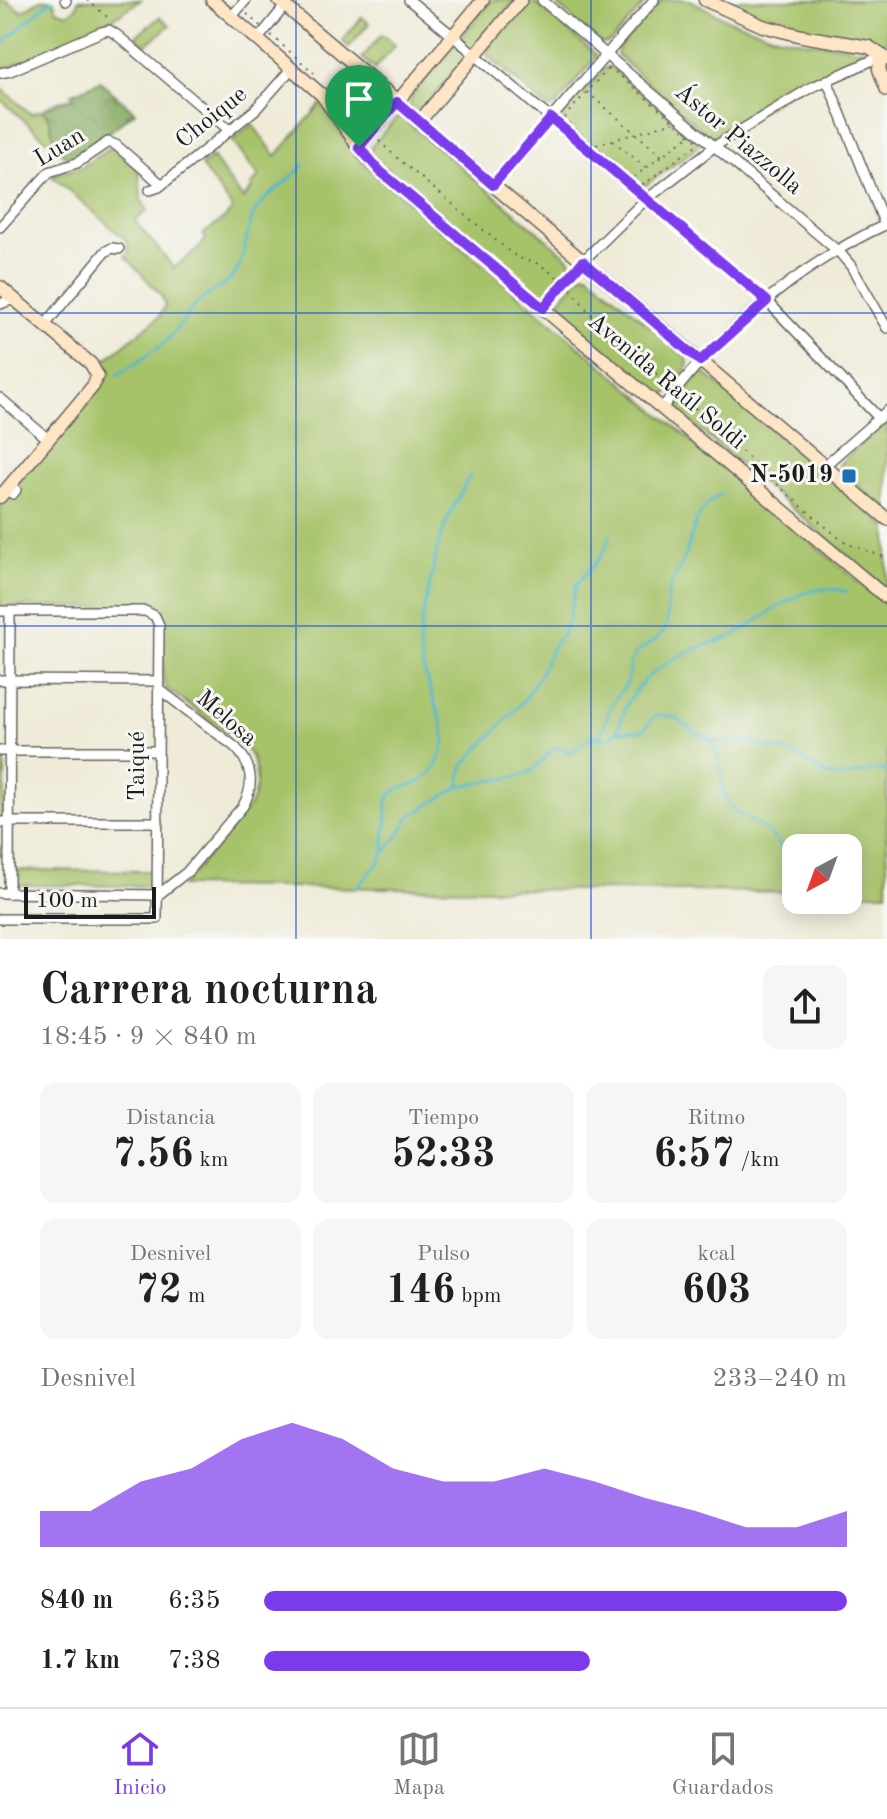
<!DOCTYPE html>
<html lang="es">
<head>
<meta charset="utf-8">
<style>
  :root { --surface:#fff; --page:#f6f6f6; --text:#202124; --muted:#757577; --line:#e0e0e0; --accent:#7c3aed }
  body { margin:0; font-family:"Old Standard TT",serif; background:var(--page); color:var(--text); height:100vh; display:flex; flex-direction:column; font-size:30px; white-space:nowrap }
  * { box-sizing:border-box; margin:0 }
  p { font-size:26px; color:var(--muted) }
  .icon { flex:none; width:44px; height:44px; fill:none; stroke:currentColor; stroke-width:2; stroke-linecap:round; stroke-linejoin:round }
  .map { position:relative; height:939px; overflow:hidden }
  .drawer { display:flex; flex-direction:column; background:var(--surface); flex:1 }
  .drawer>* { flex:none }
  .needle { width:52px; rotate:221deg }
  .buttons { position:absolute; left:782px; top:834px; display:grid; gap:16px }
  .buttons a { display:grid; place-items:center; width:80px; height:80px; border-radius:16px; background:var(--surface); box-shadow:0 4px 20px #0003; font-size:40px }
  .scale { position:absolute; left:24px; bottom:20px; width:132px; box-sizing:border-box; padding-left:8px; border:4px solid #1c1c1c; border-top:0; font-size:22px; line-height:28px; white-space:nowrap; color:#1c1c1c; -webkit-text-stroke:6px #f6f6f2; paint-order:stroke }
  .pin { position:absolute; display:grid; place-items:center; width:68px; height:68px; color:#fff; margin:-82px -34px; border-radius:50% 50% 50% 0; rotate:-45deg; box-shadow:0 0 8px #0007 }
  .pin .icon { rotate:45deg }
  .round { display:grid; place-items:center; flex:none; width:84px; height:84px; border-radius:16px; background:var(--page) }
  .overview { display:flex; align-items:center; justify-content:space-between; height:136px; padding:0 40px }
  h1 { font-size:44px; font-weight:600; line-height:60px }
  .figures { display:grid; grid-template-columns:repeat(3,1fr); gap:12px; height:136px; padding:8px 40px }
  .figures div { display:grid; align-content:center; border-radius:16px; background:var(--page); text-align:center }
  .figures b { font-size:40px; font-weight:600 }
  .figures small { font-size:22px; font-weight:400 }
  .figures p { font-size:22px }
  .chart { height:224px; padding:16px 40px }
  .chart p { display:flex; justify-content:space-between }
  .chart svg { width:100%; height:144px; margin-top:8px; fill:var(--accent); opacity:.7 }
  ul { padding:0 40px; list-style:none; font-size:26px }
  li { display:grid; grid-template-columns:128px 96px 1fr; align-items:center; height:60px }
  li i { height:20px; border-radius:10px; background:var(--accent) }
  .menu { display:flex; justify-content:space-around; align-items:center; height:112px; border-top:2px solid var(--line); background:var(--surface); font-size:22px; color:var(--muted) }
  .menu a { display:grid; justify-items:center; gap:4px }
  .menu .current { color:var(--accent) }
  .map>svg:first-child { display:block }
  .green { fill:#a7c36a; stroke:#627043; stroke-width:2 }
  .forest { fill:url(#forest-crowns); stroke:#50623d; stroke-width:2 }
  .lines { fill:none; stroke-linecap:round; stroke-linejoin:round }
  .stream { stroke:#49b6c4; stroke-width:3 }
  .street-casing { stroke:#66645e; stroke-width:12 }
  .secondary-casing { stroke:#66645e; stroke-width:15 }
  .path { stroke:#66645e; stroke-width:2; stroke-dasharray:2 6; stroke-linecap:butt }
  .street { stroke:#fff; stroke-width:9 }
  .secondary { stroke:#fde5c5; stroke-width:12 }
  .route-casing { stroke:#fff; stroke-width:16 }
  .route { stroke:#7c3aed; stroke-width:10 }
  .grid { fill:none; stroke:#1d4ed8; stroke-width:2; stroke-opacity:0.55 }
  .poi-dot { fill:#1f6fb2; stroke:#f6f6f2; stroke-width:3 }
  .labels { text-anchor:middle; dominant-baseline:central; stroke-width:6; stroke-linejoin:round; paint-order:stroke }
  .street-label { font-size:24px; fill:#1c1c1c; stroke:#f6f6f2 }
  .poi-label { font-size:24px; font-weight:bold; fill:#1c1c1c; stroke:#f6f6f2; text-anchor:end }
</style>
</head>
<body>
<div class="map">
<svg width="887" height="939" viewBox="0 0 887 939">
  <defs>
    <pattern id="forest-crowns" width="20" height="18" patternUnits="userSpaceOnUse" patternTransform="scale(2)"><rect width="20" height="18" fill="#85a95e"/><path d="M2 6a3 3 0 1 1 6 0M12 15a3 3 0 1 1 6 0" fill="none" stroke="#6c894d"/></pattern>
  </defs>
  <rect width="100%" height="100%" fill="#f6f6f2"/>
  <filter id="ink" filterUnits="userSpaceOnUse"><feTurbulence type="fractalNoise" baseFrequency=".0125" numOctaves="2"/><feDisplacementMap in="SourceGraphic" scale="16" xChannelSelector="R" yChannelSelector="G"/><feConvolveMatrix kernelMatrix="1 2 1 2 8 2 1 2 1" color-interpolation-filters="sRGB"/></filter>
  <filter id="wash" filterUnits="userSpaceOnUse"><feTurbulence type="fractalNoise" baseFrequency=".006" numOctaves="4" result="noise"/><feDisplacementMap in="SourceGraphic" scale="32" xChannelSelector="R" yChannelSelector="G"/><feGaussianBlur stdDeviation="1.8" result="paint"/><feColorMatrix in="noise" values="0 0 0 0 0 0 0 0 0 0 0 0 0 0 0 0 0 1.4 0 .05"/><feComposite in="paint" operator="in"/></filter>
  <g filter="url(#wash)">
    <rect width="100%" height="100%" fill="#efebd8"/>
    <g class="green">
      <polygon points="0,0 5,0 22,11 40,0 53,0 57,10 67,14 76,8 78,0 141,0 98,28 8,68 0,69"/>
      <polygon points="492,0 515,0 422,110 414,109 410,105 412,96"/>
      <polygon points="532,0 596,55 594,60 556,106 551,108 545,106 487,55 488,49 527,3"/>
      <polygon points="552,0 648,0 612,41 605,44 600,43"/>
      <polygon points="662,0 690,0 726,19 772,35 803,41 863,49 863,56 811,79 718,137 711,139 617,55 618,49"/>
      <polygon points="717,0 887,0 887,41 877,45 776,24 755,17"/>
      <polygon points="160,17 170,25 145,46 135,37"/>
      <polygon points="362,17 369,23 349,47 342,41"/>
      <polygon points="382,34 395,45 375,69 362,58"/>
      <polygon points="610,66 699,139 699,144 695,149 646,185 637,185 562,121 564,114 604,69"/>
      <path d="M0 87 31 114 42 110C52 120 49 119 52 131 54 139 58 140 57 149L0 99Z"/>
      <path d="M322 103 363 162 373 172 887 606V893H848V848H796V892L182 886 250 806C260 784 259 759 240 743L166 688 163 680 162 622 159 614 151 608 0 606V503L110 374 100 364 159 317 165 306 161 295 125 256 129 250 127 241 51 175 82 167 109 148 114 149 139 171 141 200 148 210 135 221 174 268 198 249 206 239 203 234 225 218 233 209 201 166 212 157 243 199 252 189 251 186 259 176 232 141 252 124 276 156Z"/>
      <polygon points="397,117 402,118 568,257 571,261 570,265 546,294 542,296 538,295 374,158 370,153 371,147"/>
      <polygon points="584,273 590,275 687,358 688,366 666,395 660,396 656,394 557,309 559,301"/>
      <polygon points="701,372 704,373 887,527 887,589 677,411 674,405 676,402"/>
      <polygon points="887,421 887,510 842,472 839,466 841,462"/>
      <polygon points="0,756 4,758 5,762 5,811 0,818"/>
      <polygon points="15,870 151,871 150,883 147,886 19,885 16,882"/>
    </g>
    <path class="forest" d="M100 81 135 112 79 156C69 162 64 155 57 149 58 140 54 139 52 131 49 118 53 121 42 110L59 101 74 98 71 94Z"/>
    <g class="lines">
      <g class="stream">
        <polyline points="0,46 45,5 53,0"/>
        <path d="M118 375C135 364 154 353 168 339 180 327 187 312 200 301 210 291 225 287 234 275 248 255 244 226 259 206 272 189 291 182 304 164"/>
        <polyline points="618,731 643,730 655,716 663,715 677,718 696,733 720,743 746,741 788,752 799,757 827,775 842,777 876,770 887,771"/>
        <path d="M599 737C606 725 606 720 610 708 613 698 622 692 627 683 630 675 629 666 632 659 639 645 657 644 664 631 670 621 666 607 668 595 670 583 678 573 683 561 696 531 690 514 721 494"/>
        <path d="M708 740C729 761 714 786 732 808 739 816 749 819 758 825 778 836 787 853 790 875"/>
        <polyline points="460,786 460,777 464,765 526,698 533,684 541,672 553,645 563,633 569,618 576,585 598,560 606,548 610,535"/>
        <polyline points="384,852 384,837 387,822 387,801 393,792 406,786 419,783 430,775 436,767 445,742 443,727 423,668 419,644 422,620 438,546 448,518 470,475"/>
        <path d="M356 888 377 865 384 853 399 835 409 817 460 786 521 776 531 772 554 748H561L567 751H574L591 736 606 740C621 732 620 718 627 704 631 695 638 687 645 680 663 663 686 652 709 644 714 642 721 641 726 639 766 622 799 577 847 592"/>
      </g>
    </g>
  </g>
  <g filter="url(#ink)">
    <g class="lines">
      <defs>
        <g id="street">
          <polyline points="65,0 66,1"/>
          <polyline points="409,0 453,36 770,304 879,418"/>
          <polyline points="542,0 840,253 851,266 887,328"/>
          <polyline points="232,16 246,0"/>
          <polyline points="258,39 290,0"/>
          <polyline points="0,73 10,71 101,32 109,30 117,35 229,130"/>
          <polyline points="827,80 885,225"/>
          <polyline points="493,185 654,0"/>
          <polyline points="150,190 159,187 256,109 292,68"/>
          <polyline points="0,227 49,172 77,163 108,142 116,145 161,184"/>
          <polyline points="0,304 14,299"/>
          <polyline points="543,308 583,261 642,203 715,146 810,88 884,55"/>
          <polyline points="45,325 105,252 112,248 119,249"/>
          <polyline points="0,398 48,439"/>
          <path d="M662 408C675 392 687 375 702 360 753 306 819 255 887 224"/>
          <polyline points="824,466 887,411"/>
          <polygon points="13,488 16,490 13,494 10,492"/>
          <polyline points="0,611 145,611 155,616 159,625 157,919 0,919"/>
          <polyline points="0,680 159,681"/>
          <polyline points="0,751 158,751"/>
          <polyline points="0,822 158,822"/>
          <path d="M0 893 158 895 187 872 243 806C255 785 252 764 235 747L159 689"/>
          <polyline points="9,893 10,611"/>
        </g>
        <g id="secondary">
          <polyline points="212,0 322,95 363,153 380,171 887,598"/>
          <polyline points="278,0 388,93 434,135 887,519"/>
          <polyline points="705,0 763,26 802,36 869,47 887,59"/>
          <polyline points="881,56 879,69 887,90"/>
          <polyline points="419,122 521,0"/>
          <polyline points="359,147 483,0"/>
          <polyline points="0,287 91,364 97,375 93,386 0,497"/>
        </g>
      </defs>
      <use href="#street" class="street-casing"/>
      <use href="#secondary" class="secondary-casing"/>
      <g class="path">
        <polyline points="87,0 111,20"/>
        <polyline points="247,14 260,26"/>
        <polyline points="271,35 314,73"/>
        <polygon points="608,69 613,70 697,141 695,146 644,184 638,183 565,120 566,115"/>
        <polyline points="587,92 662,156"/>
        <polyline points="338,98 363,126"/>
        <polyline points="379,141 395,156 511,253 519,258 539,264 557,277"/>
        <polyline points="613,141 645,167"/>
        <polyline points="596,145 674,122"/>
        <polyline points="634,177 690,135"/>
        <polyline points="571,289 597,322 669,385"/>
        <polyline points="683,397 792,498 839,538 851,545 887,558"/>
      </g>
      <use href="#street" class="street"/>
      <use href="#secondary" class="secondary"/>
    </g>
  </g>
  <g class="lines" filter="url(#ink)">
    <defs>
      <polygon id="route" points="397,102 493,185 551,118 767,301 700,361 583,261 543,308 380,171 359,147"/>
    </defs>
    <use href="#route" class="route-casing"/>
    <use href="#route" class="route"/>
  </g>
  <path class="grid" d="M296 0V939M591 0V939M0 313H887M0 626H887"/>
  <rect class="poi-dot" x="841" y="468" width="16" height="16" rx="4"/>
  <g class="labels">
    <g class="street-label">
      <text transform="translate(212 118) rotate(-39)">Choique</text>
      <text transform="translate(738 140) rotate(40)">Ástor Piazzolla</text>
      <text transform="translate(60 148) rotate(-31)">Luan</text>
      <text transform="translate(666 382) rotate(40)">Avenida Raúl Soldi</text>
      <text transform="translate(226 719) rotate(41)">Melosa</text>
      <text transform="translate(138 766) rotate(-90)">Taiqué</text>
    </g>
    <g class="poi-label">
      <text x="833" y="476">N-5019</text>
    </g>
  </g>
</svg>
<div class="buttons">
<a><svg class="needle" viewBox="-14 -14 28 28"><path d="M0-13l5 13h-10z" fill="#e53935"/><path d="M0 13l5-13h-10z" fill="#757577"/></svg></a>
</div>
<div class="scale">100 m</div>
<div class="pin" style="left:359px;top:147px;background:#1e9e55"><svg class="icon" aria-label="arrive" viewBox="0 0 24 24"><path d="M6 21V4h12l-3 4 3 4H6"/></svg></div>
</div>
<section class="drawer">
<div class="overview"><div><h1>Carrera nocturna</h1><p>18:45 · 9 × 840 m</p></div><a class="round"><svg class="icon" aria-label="share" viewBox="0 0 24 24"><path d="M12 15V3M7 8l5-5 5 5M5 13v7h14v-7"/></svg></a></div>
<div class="figures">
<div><p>Distancia</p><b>7.56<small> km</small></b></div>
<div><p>Tiempo</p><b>52:33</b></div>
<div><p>Ritmo</p><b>6:57<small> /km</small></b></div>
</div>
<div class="figures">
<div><p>Desnivel</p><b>72<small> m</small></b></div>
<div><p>Pulso</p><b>146<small> bpm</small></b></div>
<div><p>kcal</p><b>603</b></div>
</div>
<div class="chart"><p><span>Desnivel</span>233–240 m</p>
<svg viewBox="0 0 160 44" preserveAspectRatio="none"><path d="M0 44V33L10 33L20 24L30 20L40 11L50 6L60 11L70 20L80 24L90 24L100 20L110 24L120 29L130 33L140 38L150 38L160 33V44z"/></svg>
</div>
<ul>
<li><b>840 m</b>6:35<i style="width:100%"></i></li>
<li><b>1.7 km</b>7:38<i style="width:56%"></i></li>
</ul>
</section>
<nav class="menu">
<a class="current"><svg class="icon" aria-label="home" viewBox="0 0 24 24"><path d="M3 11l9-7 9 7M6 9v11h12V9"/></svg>Inicio</a>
<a><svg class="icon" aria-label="map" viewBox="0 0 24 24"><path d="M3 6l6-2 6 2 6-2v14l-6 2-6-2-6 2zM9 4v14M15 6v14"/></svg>Mapa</a>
<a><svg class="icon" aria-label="saved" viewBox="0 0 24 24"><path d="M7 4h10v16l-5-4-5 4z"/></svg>Guardados</a>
</nav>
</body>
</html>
